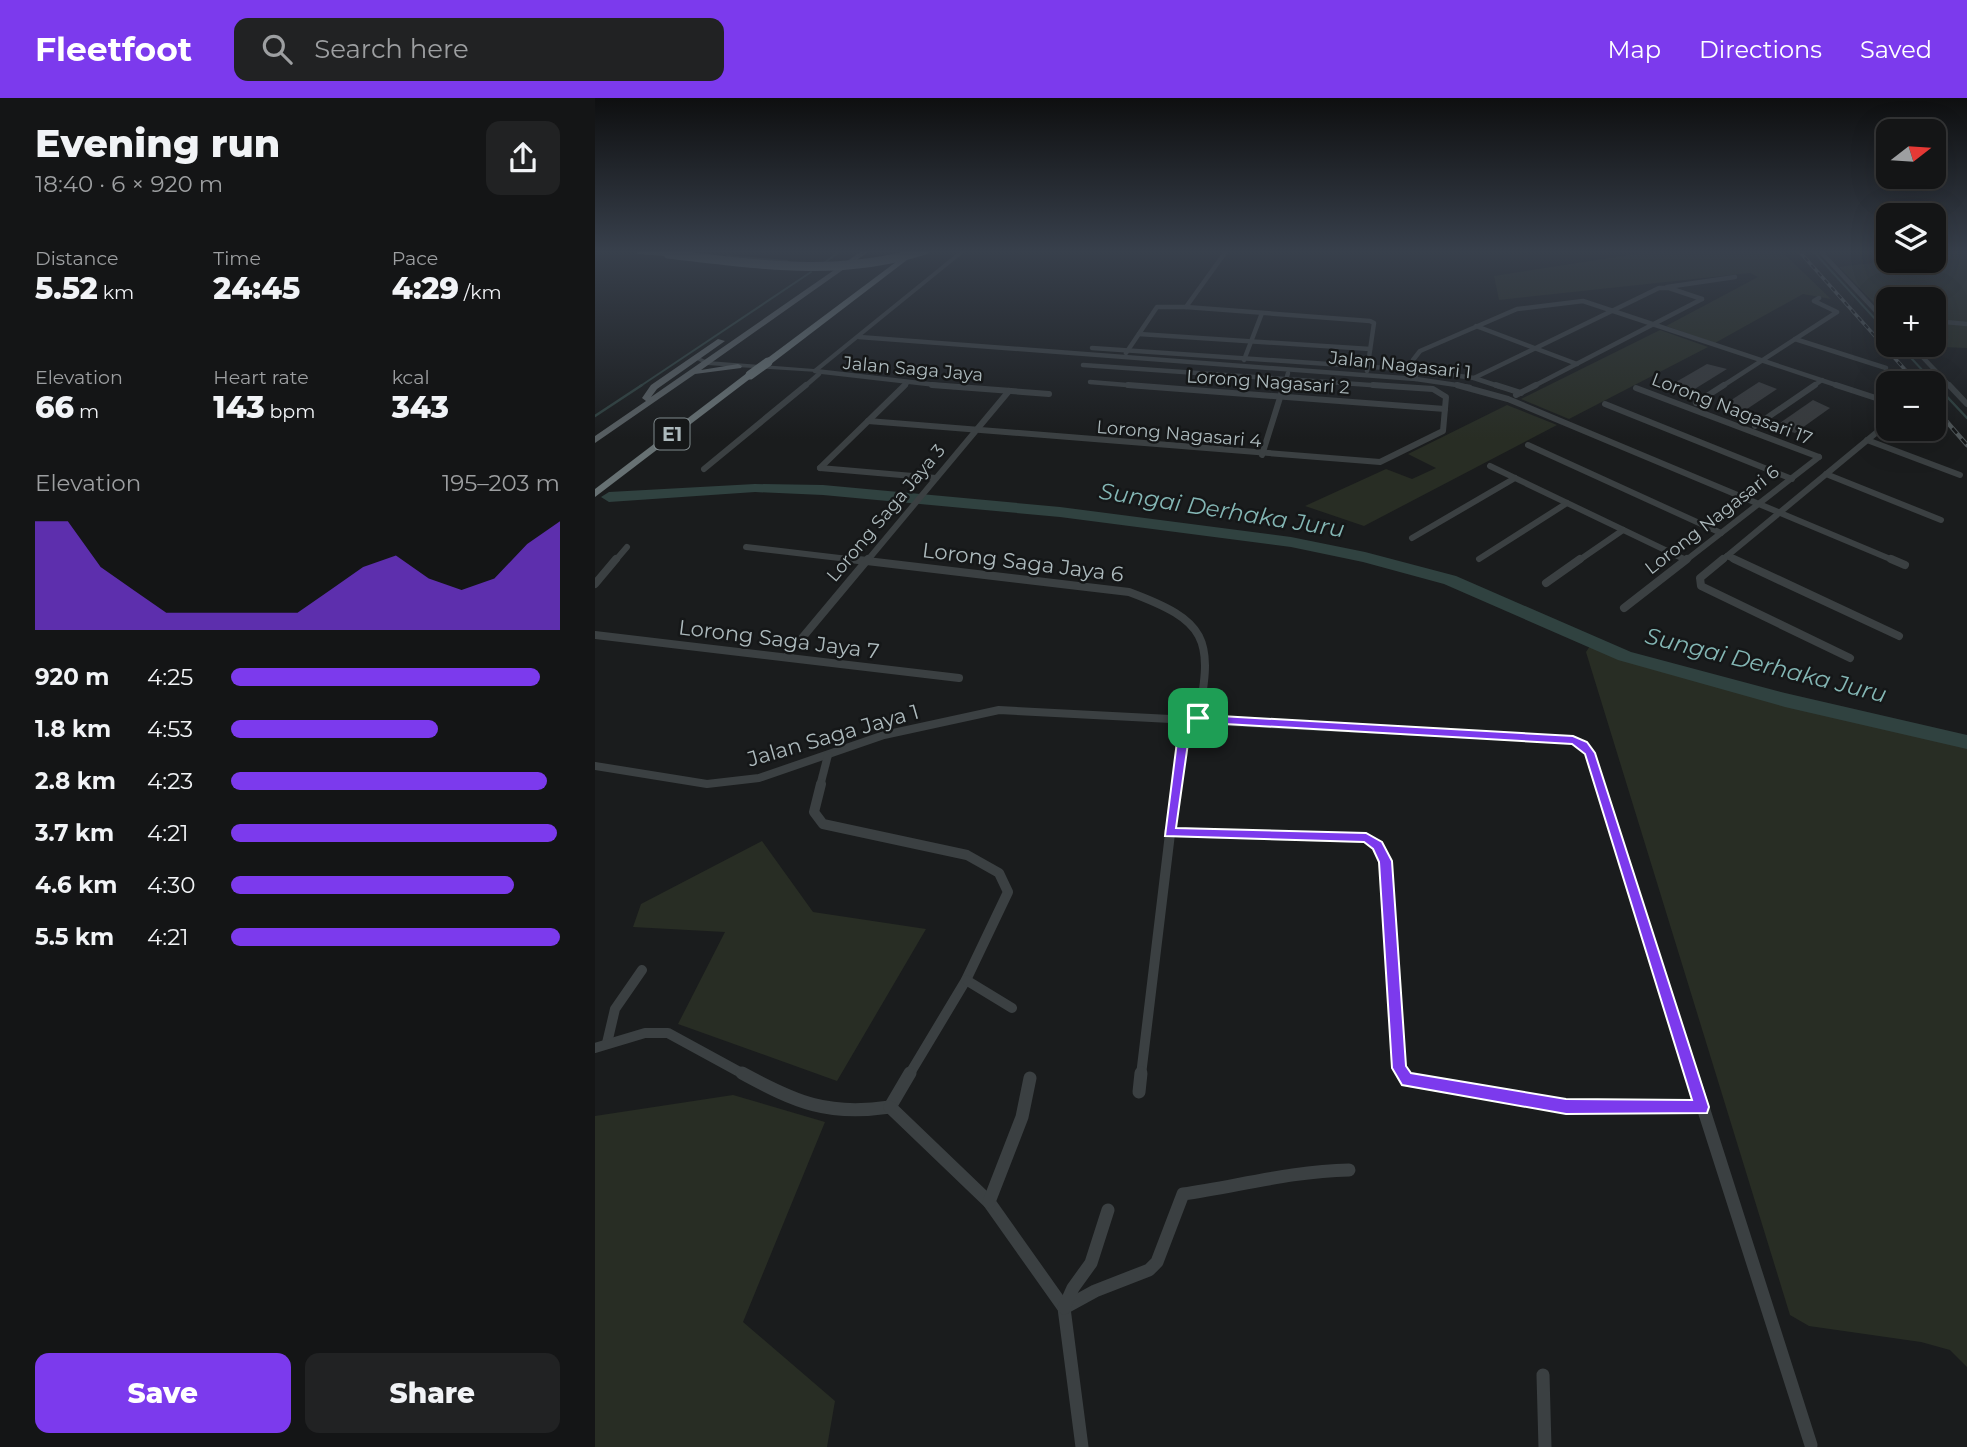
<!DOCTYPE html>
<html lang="en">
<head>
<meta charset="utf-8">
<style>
  :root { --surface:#141516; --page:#212223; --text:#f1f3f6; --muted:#9d9fa1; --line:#333435; --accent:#7c3aed }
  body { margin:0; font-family:Montserrat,sans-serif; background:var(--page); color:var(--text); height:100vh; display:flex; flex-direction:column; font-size:26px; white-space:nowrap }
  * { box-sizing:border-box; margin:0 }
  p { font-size:23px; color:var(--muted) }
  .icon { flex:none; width:38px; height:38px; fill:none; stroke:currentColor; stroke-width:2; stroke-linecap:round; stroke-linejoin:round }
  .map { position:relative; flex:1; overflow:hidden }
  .details { display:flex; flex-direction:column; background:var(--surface); width:595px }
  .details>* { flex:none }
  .needle { width:46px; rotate:73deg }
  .controls { position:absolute; left:1281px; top:21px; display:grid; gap:14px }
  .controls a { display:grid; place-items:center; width:70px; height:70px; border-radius:14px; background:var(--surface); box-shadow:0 7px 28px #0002,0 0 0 2px var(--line); font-size:35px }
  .pin { position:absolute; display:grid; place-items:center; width:60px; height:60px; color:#fff; margin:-30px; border-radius:14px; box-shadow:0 4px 10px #0006 }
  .round { display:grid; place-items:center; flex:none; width:74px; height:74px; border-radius:14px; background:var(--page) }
  .headline { display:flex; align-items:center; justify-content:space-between; height:119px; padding:0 35px }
  h1 { font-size:38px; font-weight:800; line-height:52px }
  .stats { display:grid; grid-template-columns:repeat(3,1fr); gap:10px; height:119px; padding:7px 35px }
  .stats div { display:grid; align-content:center }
  .stats b { font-size:30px; font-weight:800 }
  .stats small { font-size:19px; font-weight:400 }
  .stats p { font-size:19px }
  .chart { height:196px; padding:14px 35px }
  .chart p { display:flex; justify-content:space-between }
  .chart svg { width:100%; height:126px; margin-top:7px; fill:var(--accent); opacity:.7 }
  .primary-button { display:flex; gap:14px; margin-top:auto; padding:14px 35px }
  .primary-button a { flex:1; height:80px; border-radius:14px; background:var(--accent); color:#fff; font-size:28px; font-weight:800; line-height:80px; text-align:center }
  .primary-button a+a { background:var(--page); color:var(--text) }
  ul { padding:0 35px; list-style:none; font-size:23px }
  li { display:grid; grid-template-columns:112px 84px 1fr; align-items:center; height:52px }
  li i { height:18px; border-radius:9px; background:var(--accent) }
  header { display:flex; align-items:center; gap:42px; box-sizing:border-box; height:98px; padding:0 35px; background:var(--accent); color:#fff }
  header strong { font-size:33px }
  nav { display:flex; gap:38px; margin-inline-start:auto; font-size:24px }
  .search { width:490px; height:63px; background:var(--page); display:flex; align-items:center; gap:18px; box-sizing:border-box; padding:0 24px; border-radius:14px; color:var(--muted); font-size:26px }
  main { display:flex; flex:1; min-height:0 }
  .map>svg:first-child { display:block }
  .green { fill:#282d24 }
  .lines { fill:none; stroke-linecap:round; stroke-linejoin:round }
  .stream-far1 { stroke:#304240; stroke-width:2 }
  .stream { stroke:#304240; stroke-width:2.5 }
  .river { fill:#304240; fill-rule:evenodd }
  .building { fill:#373a3c }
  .minor-far4 { stroke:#3b4042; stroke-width:4.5 }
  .minor-far3 { stroke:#3b4042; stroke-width:6 }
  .minor-far2 { stroke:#3b4042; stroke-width:8 }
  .minor-far1 { stroke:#3b4042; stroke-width:10 }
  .minor { stroke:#3b4042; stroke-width:13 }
  .tertiary { fill:#3b4042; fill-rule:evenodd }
  .primary { fill:#575e61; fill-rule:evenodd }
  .motorway { fill:#677173; fill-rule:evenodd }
  .rail-far1-casing { stroke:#505759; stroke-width:3.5 }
  .rail-casing { stroke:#505759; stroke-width:4.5 }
  .rail-far1 { stroke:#151718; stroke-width:2; stroke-dasharray:5; stroke-linecap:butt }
  .rail { stroke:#151718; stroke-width:2.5; stroke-dasharray:7; stroke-linecap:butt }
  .motorway-bridge { stroke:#677173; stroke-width:9 }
  .route { fill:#7c3aed; stroke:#fff; stroke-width:2; fill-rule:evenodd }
  .labels { text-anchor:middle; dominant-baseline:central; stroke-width:5; stroke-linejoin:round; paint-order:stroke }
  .far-street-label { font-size:18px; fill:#adbabd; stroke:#151718 }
  .shield { fill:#151718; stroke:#7f898c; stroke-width:2 }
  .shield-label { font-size:19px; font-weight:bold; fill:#adbabd }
  .street-label { font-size:21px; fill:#adbabd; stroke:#151718 }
  .water-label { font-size:23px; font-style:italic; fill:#84b7b5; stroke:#151718 }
</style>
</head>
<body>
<header>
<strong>Fleetfoot</strong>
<div class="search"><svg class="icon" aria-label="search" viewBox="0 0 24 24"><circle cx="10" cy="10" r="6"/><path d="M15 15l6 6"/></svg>Search here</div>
<nav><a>Map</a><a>Directions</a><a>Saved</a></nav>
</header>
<main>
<section class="details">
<div class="headline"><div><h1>Evening run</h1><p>18:40 · 6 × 920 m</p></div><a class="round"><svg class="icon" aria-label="share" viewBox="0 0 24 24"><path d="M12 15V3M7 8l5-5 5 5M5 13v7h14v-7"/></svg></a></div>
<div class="stats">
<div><p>Distance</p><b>5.52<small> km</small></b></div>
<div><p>Time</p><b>24:45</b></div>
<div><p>Pace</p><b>4:29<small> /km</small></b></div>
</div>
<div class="stats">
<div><p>Elevation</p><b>66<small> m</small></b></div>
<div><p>Heart rate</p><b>143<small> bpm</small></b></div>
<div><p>kcal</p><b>343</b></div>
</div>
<div class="chart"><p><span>Elevation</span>195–203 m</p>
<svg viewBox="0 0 160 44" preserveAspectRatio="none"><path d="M0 44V6L10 6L20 22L30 30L40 38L50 38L60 38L70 38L80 38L90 30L100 22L110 18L120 26L130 30L140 26L150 14L160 6V44z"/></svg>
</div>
<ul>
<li><b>920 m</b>4:25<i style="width:94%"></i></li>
<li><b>1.8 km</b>4:53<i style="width:63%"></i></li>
<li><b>2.8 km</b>4:23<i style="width:96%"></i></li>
<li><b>3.7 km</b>4:21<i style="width:99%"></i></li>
<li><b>4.6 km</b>4:30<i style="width:86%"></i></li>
<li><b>5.5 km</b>4:21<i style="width:100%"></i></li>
</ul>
<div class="primary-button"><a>Save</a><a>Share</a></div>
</section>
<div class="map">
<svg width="1372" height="1349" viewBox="0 0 1372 1349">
  <rect width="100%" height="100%" fill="#1a1c1d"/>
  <g class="green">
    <polygon points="1044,152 1185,152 1236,201 1208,196 1120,245 1071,228 1163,179 1155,175 904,202 899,178 1047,155"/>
    <polygon points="1339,152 1372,152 1372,250 1321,248 1339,247 1339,201 1293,201 1293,219 1244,169 1293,163 1339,163"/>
    <polygon points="1065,232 1113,249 974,321 926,301"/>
    <polygon points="912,307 962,327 769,428 710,408 791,371 817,381 841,370 813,356"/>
    <polygon points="995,548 1034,563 1372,647 1372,1269 1355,1252 1326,1244 1214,1228 1195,1217 991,554"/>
    <polygon points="167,743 218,814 331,831 242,983 83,926 130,834 38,829 46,806"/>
    <polygon points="138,997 230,1024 148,1224 240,1303 232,1349 0,1349 0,1018"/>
  </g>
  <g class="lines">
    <g class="stream-far1">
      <polyline points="1217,152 1293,235"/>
      <polyline points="229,165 247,152"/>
      <polyline points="1304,247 1343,289"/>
      <polyline points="44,289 216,174"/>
    </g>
    <g class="stream">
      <polyline points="1341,287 1372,320"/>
      <polyline points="0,318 47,287"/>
    </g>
    <polygon class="river" points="160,386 228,387 465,409 696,439 770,454 861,478 1036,554 1190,595 1372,637 1372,651 1190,609 1023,562 849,486 768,464 696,449 465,419 228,397 160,394 14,404 6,399 14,394"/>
  </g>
  <g class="building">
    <polygon points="1112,266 1132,271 1090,297 1074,288"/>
    <polygon points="1164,284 1182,291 1146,315 1127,308"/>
    <polygon points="1218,302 1235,310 1200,335 1179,329"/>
  </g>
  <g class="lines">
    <g class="minor-far4">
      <polyline points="1224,152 1293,226"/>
      <polyline points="1072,189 1140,179"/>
      <polyline points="591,209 632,152"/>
      <polyline points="1339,223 1372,226"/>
      <polyline points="881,228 982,266"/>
      <polyline points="544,236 775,251"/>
      <polyline points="264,239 821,281 875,289"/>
      <polyline points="1200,241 1291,270"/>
      <polyline points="1316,247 1356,289"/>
      <polyline points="497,250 821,272 879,280 906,289"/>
      <polyline points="531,255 562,209 591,209 775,223 779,225 772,273"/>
      <polyline points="649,262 667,215"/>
      <polyline points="488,267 804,289"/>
      <polyline points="220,273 359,289"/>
      <polyline points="879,280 1064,190 1074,190 1107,201"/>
      <polyline points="821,281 818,262 825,253 922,211 988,203 1247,289"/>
      <polyline points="495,284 556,289"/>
      <polyline points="209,289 224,276"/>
      <polyline points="308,289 312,285"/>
      <polyline points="689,289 693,275"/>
      <polyline points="937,289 1107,201"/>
      <polyline points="1126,289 1242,214 1219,203 1224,200"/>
      <polyline points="1217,289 1227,282"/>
    </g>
    <g class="minor-far3">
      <polyline points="337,287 454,296"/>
      <polyline points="533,287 850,311"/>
      <polyline points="862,287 913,301 1300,463"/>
      <polyline points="901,287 926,295"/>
      <polyline points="1241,287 1293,304"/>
      <polyline points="1354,287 1372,306"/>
      <polyline points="1041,290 1224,359"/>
      <polyline points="921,297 941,287"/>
      <polyline points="1101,305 1129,287"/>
      <polyline points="1010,306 1197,381"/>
      <polyline points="273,323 785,364 848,333 851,299 838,291 778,287"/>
      <polyline points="1160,328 1220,287"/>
      <polyline points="1272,342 1365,377"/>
      <polyline points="933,347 1126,435"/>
      <polyline points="667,357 689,287"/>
      <polyline points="895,368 1091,462"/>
      <polyline points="225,370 310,287"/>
      <polyline points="225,370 341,380"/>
      <polyline points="109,371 211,287"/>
      <polyline points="1231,376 1346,422"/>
      <polyline points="817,440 920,380"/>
      <polyline points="151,449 270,463"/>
      <polyline points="1132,458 1143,463"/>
      <polyline points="884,461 972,405"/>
      <polyline points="20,463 32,449"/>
      <polyline points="272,463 414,293"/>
      <polyline points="983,463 1028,432"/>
      <polyline points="1090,463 1224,359"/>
      <polyline points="1126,463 1293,325"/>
    </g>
    <g class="minor-far2">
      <path d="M255 461 534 494C612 523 619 540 603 620"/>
      <polyline points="1128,461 1105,480 1106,488 1255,560"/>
      <polyline points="1139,461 1304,538"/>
      <polyline points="1296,461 1310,467"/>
      <polyline points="951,485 985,461"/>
      <polyline points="0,486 21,461"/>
      <polyline points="1029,510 1092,461"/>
      <polyline points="0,537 364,580"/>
      <polyline points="192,558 273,461"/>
      <polyline points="0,668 112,686 164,680 289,637 404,612 978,642 995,655 1005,688"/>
      <polyline points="225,688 233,657"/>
      <polyline points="581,688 591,620"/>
    </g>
    <g class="minor-far1">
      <polyline points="226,686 219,714 228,726 372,757 404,775 413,794 371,882 314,977"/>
      <polyline points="1005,686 1098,977"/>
      <polyline points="574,734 771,740 782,748 791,763 804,970 809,977"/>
      <polyline points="371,882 417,910"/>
      <polyline points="12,945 20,911 47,872"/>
      <polyline points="0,950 50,935 73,935 150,977"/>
      <polyline points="546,977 581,686"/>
    </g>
    <g class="minor">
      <path d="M147 975C202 1005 233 1018 295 1009"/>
      <polyline points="808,975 812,982 971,1009 1107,1009"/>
      <polyline points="1097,975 1216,1347"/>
      <polyline points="544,994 546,975"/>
      <polyline points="295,1009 315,975"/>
      <polyline points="295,1009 394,1104 469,1210 487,1349"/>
      <polyline points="394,1104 427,1019 435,980"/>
      <path d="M469 1210 500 1193 554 1172 562 1164 588 1096C643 1088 698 1073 754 1072"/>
      <polyline points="469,1210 478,1190 496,1165 513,1112"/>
      <polyline points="948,1277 950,1349"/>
    </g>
    <g class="tertiary">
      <polygon points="22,152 63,152 86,155 84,156"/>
      <polygon points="366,152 372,152 222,274 112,267 98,260 101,258 113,263 219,271"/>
      <polygon points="131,157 192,162 195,164 192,166 129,160"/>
    </g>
    <polygon class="primary" points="268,152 276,152 106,272 143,266 147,268 146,270 100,276 0,345 0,338 51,303 47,300 56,287 123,241 130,243 62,291 56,299"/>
    <g class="motorway">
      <polygon points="40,152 73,154 77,156 73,158 43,156"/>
      <polygon points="317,152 325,152 176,266 170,266 170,262"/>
      <polygon points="152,275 160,277 0,399 0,391"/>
    </g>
    <defs>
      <polyline id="rail-far1" points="1203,152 1322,285"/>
      <polyline id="rail" points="1339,309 1372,347"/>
    </defs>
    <use href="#rail-far1" class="rail-far1-casing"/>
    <use href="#rail" class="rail-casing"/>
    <use href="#rail-far1" class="rail-far1"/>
    <use href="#rail" class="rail"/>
    <g class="motorway-bridge">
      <path d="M73 156C160 166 245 180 330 152"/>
      <polyline points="155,277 173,264"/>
    </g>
  </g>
  <linearGradient id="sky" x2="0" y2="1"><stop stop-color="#0e0f10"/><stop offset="0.45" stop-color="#38404c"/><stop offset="1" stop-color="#38404c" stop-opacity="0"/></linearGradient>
  <rect width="1372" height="341" fill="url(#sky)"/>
  <path class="route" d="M591 616 978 638 992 644 1000 655 1114 1009 1112 1015 971 1016 807 987 797 970 784 764 778 751 769 744 570 738 585 620ZM596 624 977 646 990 656 1097 1002 971 1001 816 975 811 968 797 763 787 744 771 735 581 730Z"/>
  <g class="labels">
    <g class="far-street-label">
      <text transform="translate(805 267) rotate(6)">Jalan Nagasari 1</text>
      <text transform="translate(318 271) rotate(5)">Jalan Saga Jaya</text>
      <text transform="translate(673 284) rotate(4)">Lorong Nagasari 2</text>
      <text transform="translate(1137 311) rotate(21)">Lorong Nagasari 17</text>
      <text transform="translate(584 336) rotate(5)">Lorong Nagasari 4</text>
      <text transform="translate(291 415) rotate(-50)">Lorong Saga Jaya 3</text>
      <text transform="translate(1117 422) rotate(-38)">Lorong Nagasari 6</text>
    </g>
    <rect class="shield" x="59.5" y="320.5" width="35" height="31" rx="5"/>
    <g class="shield-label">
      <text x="77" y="336">E1</text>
    </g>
    <g class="street-label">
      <text transform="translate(428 464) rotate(7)">Lorong Saga Jaya 6</text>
      <text transform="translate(184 541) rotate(7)">Lorong Saga Jaya 7</text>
      <text transform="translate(238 637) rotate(-16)">Jalan Saga Jaya 1</text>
    </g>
    <g class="water-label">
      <text transform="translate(627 412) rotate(9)">Sungai Derhaka Juru</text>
      <text transform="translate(1171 567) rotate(14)">Sungai Derhaka Juru</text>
    </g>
  </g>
</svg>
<div class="controls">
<a><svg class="needle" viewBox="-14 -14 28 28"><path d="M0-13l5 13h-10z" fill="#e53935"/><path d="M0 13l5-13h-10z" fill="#9d9fa1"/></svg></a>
<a><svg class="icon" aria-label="layers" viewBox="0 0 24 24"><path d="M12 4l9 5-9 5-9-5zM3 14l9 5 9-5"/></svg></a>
<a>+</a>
<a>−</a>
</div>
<div class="pin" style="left:603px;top:620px;background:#1e9e55"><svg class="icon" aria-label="arrive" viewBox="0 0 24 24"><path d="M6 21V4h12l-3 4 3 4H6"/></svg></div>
</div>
</main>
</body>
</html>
